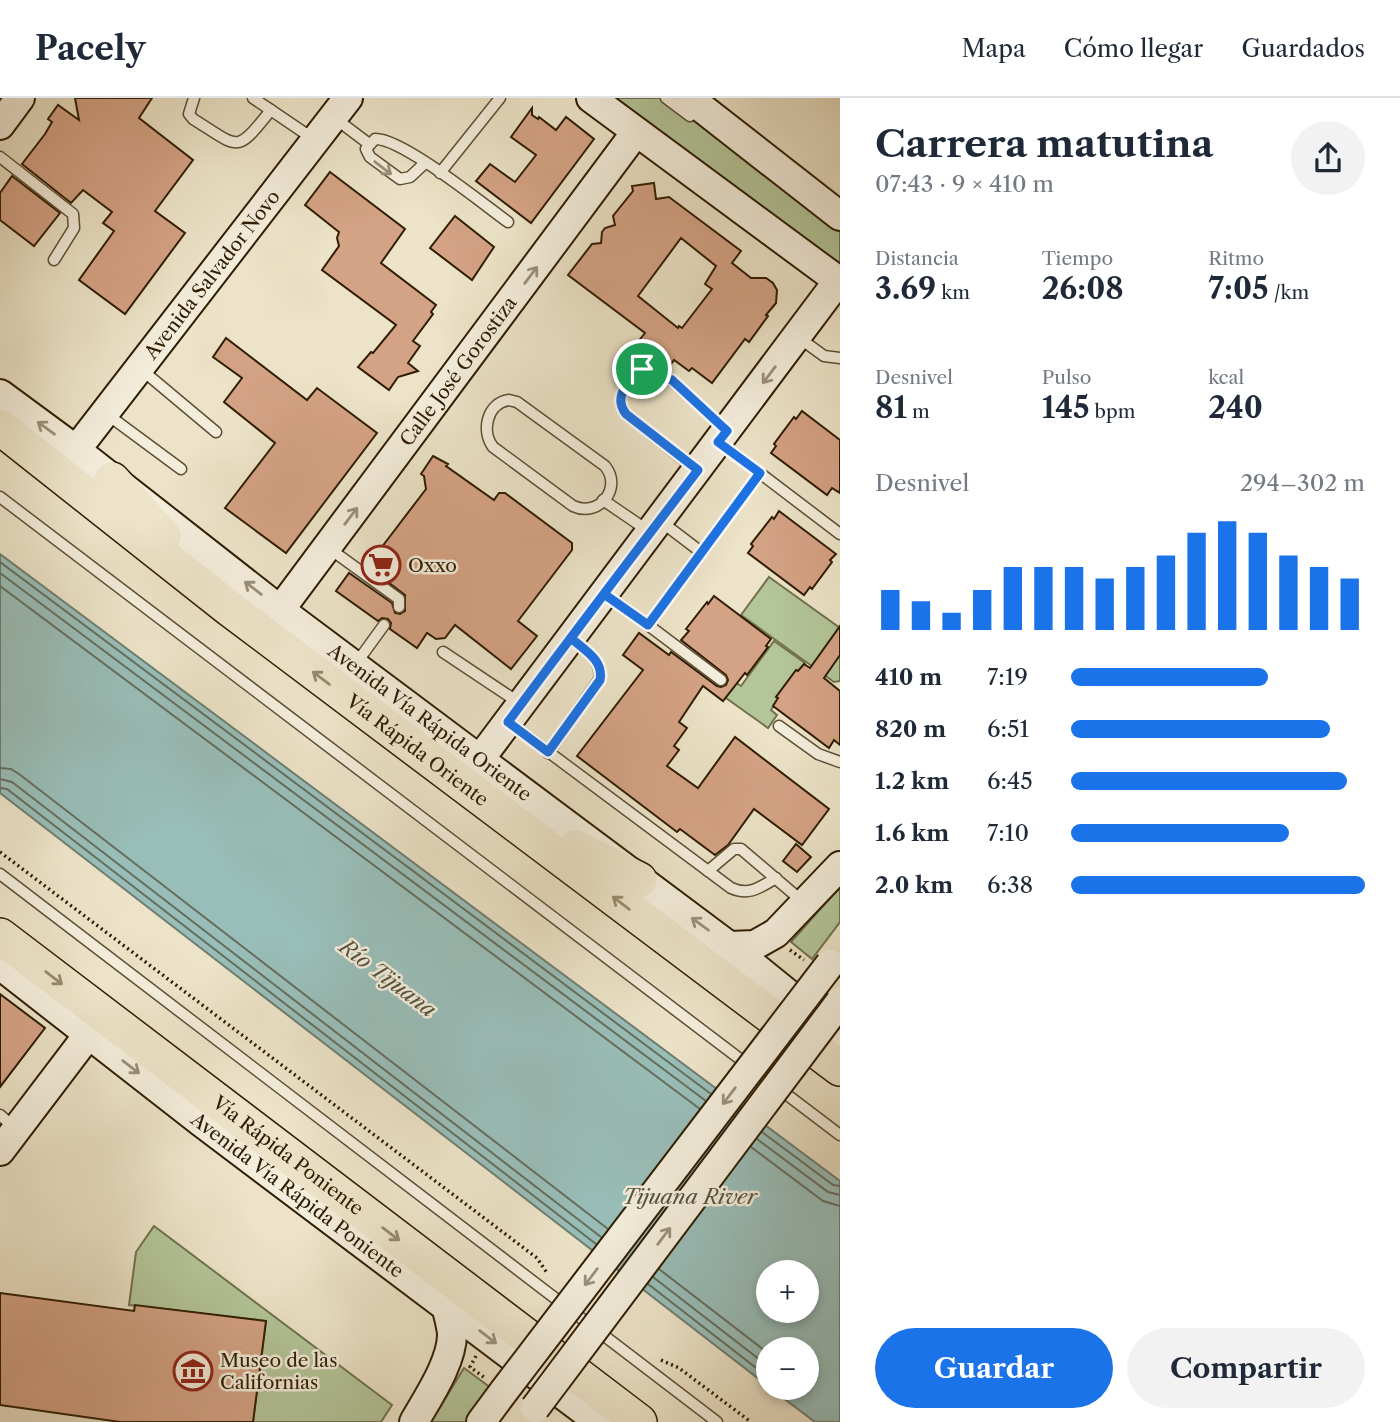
<!DOCTYPE html>
<html lang="es">
<head>
<meta charset="utf-8">
<style>
  :root { --surface:#fff; --page:#f2f2f3; --text:#1f2937; --muted:#747a83; --line:#e0e1e3; --accent:#1a73e8 }
  body { margin:0; font-family:"Libre Caslon Text",serif; background:var(--page); color:var(--text); height:100vh; display:flex; flex-direction:column; font-size:26px; white-space:nowrap }
  * { box-sizing:border-box; margin:0 }
  p { font-size:23px; color:var(--muted) }
  .icon { flex:none; width:38px; height:38px; fill:none; stroke:currentColor; stroke-width:2; stroke-linecap:round; stroke-linejoin:round }
  .map { position:relative; flex:1; overflow:hidden }
  .drawer { display:flex; flex-direction:column; background:var(--surface); width:560px }
  .drawer>* { flex:none }
  .tools { position:absolute; left:756px; top:1162px; display:grid; gap:14px }
  .tools a { display:grid; place-items:center; width:63px; height:63px; border-radius:50%; background:var(--surface); box-shadow:0 4px 10px #0003; font-size:35px }
  .pin { position:absolute; display:grid; place-items:center; width:60px; height:60px; color:#fff; margin:-30px; border:4px solid #fff; border-radius:50%; box-shadow:0 2px 7px #0007 }
  .round { display:grid; place-items:center; flex:none; width:74px; height:74px; border-radius:37px; background:var(--page) }
  .head { display:flex; align-items:center; justify-content:space-between; height:119px; padding:0 35px }
  h1 { font-size:38px; font-weight:700; line-height:52px }
  .stats { display:grid; grid-template-columns:repeat(3,1fr); gap:10px; height:119px; padding:7px 35px }
  .stats div { display:grid; align-content:center }
  .stats b { font-size:30px; font-weight:700 }
  .stats small { font-size:19px; font-weight:400 }
  .stats p { font-size:19px }
  .chart { height:196px; padding:14px 35px }
  .chart p { display:flex; justify-content:space-between }
  .chart svg { width:100%; height:126px; margin-top:7px; stroke:var(--accent); stroke-width:6 }
  .cta { display:flex; gap:14px; margin-top:auto; padding:14px 35px }
  .cta a { flex:1; height:80px; border-radius:42px; background:var(--accent); color:#fff; font-size:28px; font-weight:700; line-height:80px; text-align:center }
  .cta a+a { background:var(--page); color:var(--text) }
  ul { padding:0 35px; list-style:none; font-size:23px }
  li { display:grid; grid-template-columns:112px 84px 1fr; align-items:center; height:52px }
  li i { height:18px; border-radius:9px; background:var(--accent) }
  header { display:flex; align-items:center; gap:42px; box-sizing:border-box; height:98px; padding:0 35px; background:var(--surface); border-bottom:2px solid var(--line) }
  header strong { font-size:33px }
  nav { display:flex; gap:38px; margin-inline-start:auto; font-size:24px }
  main { display:flex; flex:1; min-height:0 }
  .map>svg:first-child { display:block }
  .green { fill:#b3c599; stroke:#71714e; stroke-width:2 }
  .water { fill:#99beb9; stroke:#6f7e70; stroke-width:2; fill-rule:evenodd }
  .lines { fill:none; stroke-linecap:round; stroke-linejoin:round }
  .shore { stroke:#646e5e; stroke-width:2 }
  .building { fill:#d4a284; stroke:#2f1d02; stroke-width:2; fill-rule:evenodd }
  .lane-casing { stroke:#5e4e34; stroke-width:13 }
  .secondary-casing { stroke:#2f1d02; stroke-width:32 }
  .highway-casing { stroke:#2f1d02; stroke-width:38 }
  .path { stroke:#2f1d02; stroke-width:3.5; stroke-dasharray:2 3.5; stroke-linecap:butt }
  .lane { stroke:#f3eddb; stroke-width:10 }
  .secondary { stroke:#f3eddb; stroke-width:28 }
  .highway { stroke:#ece3c8; stroke-width:35 }
  .secondary-bridge-casing { stroke:#2f1d02; stroke-width:32; stroke-linecap:butt }
  .secondary-bridge { stroke:#f3eddb; stroke-width:28 }
  .oneway { stroke:#9b8f79 }
  .oneway2 { stroke:#978a6f }
  .route-casing { stroke:#fff; stroke-width:14 }
  .route { stroke:#1a73e8; stroke-width:9 }
  .labels { text-anchor:middle; dominant-baseline:central; stroke-width:5; stroke-linejoin:round; paint-order:stroke }
  .street-label { font-size:19px; fill:#2f1d02; stroke:#f3eddb }
  .poi-label { font-size:19px; fill:#2f1d02; stroke:#f3eddb; text-anchor:start }
  .water-label { font-size:21px; font-style:italic; fill:#545542; stroke:#f3eddb }
</style>
</head>
<body>
<header>
<strong>Pacely</strong>
<nav><a>Mapa</a><a>Cómo llegar</a><a>Guardados</a></nav>
</header>
<main>
<div class="map">
<svg width="840" height="1324" viewBox="0 0 840 1324">
  <rect width="100%" height="100%" fill="#ece3c8"/>
  <filter id="stains"><feTurbulence type="fractalNoise" baseFrequency=".00286" numOctaves="4"/><feColorMatrix values="0 0 0 0 .2 0 0 0 0 .09 0 0 0 0 .02 0 0 0 .5 -.17"/></filter>
  <radialGradient id="worn" r=".72"><stop offset=".6" stop-color="#630" stop-opacity="0"/><stop offset="1" stop-color="#630" stop-opacity=".3"/></radialGradient>
  <g class="green">
    <polygon points="607,0 664,0 840,133 840,171"/>
    <polygon points="769,479 840,530 840,583 834,584 741,517"/>
    <polygon points="774,543 805,565 771,612 777,617 768,630 719,595 730,581 741,588"/>
    <polygon points="840,789 840,824 812,861 791,844"/>
    <polygon points="154,1128 392,1307 381,1324 253,1324 266,1223 129,1207 136,1154"/>
    <polygon points="464,1270 491,1290 465,1324 431,1324"/>
  </g>
  <path class="water" d="M0 456 840 1083V1324H815L770 1290H807V1251H768V1288L0 695ZM768 1174H807V1213H768Z"/>
  <g class="lines">
    <g class="shore">
      <polyline points="0,464 711,996"/>
      <polyline points="0,475 706,1003"/>
      <polyline points="0,488 700,1011"/>
      <polyline points="0,670 11,671 19,676 608,1131"/>
      <polyline points="0,681 12,684 601,1139"/>
      <polyline points="0,690 7,691 596,1146"/>
      <polyline points="762,1034 833,1087 840,1088"/>
      <polyline points="757,1041 828,1094 840,1097"/>
      <polyline points="751,1049 823,1103 840,1108"/>
      <polyline points="659,1171 768,1255"/>
      <polyline points="653,1179 768,1268"/>
      <polyline points="648,1186 768,1279"/>
    </g>
  </g>
  <g class="building">
    <polygon points="75,0 152,0 139,20 193,62 155,113 185,135 125,216 79,182 114,133 103,125 112,114 83,92 71,105 22,66 45,36 52,24 48,21 58,7 79,22"/>
    <polygon points="532,10 532,17 538,21 539,19 556,32 566,19 594,41 531,125 476,83 490,66 515,84 536,57 511,39"/>
    <polygon points="330,74 405,131 381,165 436,207 431,214 433,216 413,243 420,248 408,265 418,273 398,279 389,292 358,269 371,254 373,255 396,227 322,172 339,148 337,140 339,134 305,107"/>
    <polygon points="12,78 60,115 34,148 0,122 0,95"/>
    <path d="M654 85 656 101 669 99 741 153 732 165 751 180H766L773 185 777 192 776 205 766 217 768 218 749 244 745 241 712 285 692 270 689 273 674 262 669 269 659 261 637 245 645 235 568 177 592 146 601 145 602 134 605 130 615 127 613 118 633 93 632 88ZM681 140 716 168 705 186 712 191 682 230 679 228 678 230 638 198Z"/>
    <polygon points="455,118 494,149 472,182 430,150"/>
    <polygon points="226,240 307,302 317,290 377,335 286,455 225,410 275,345 224,304 242,280 213,259"/>
    <polygon points="802,313 840,342 840,395 832,390 827,397 771,355 776,348 774,346 794,319 796,321"/>
    <polygon points="433,358 448,366 446,368 494,402 499,395 505,395 572,445 572,452 518,523 537,538 511,571 455,527 445,540 436,541 427,535 417,550 390,531 391,525 388,521 382,520 378,523 336,493 349,475 392,505 395,515 400,516 405,513 405,497 372,472 380,462 375,458 426,391 424,378 421,376"/>
    <polygon points="779,413 836,456 830,462 832,464 812,491 810,489 804,497 748,455 753,448 751,446 772,419 774,421"/>
    <polygon points="714,498 771,541 766,548 768,549 747,577 745,575 723,603 703,588 679,624 687,630 674,648 679,652 667,668 698,690 735,639 829,711 802,747 754,711 728,747 715,757 680,731 677,734 577,658 643,572 623,557 639,535 669,557 671,554 717,588 721,589 726,587 728,582 726,577 681,542 689,533 686,531 707,504 708,506"/>
    <polygon points="840,528 840,557 824,580 840,593 840,647 834,642 829,650 773,608 778,600 776,599 796,572 798,573 804,566 810,570"/>
    <polygon points="796,746 811,759 797,774 783,763"/>
    <polygon points="0,896 45,930 0,989"/>
    <polygon points="0,1195 134,1213 135,1207 266,1223 253,1324 120,1324 0,1307"/>
  </g>
  <g class="lines">
    <defs>
      <g id="lane">
        <path d="M194 0 189 16 193 21C240 50 235 57 271 12"/>
        <polyline points="253,0 315,42"/>
        <polyline points="666,0 690,18"/>
        <polyline points="336,21 369,46"/>
        <polyline points="0,59 73,116 74,130 54,162"/>
        <path d="M425 65 410 79 400 81 370 59 366 51 375 41C402 40 483 106 508 124"/>
        <polyline points="440,75 500,0"/>
        <polyline points="798,239 824,258 840,260"/>
        <polyline points="142,272 216,334"/>
        <path d="M509 302 517 304 605 368C623 390 599 420 573 408L493 349C481 333 487 305 509 302Z"/>
        <polyline points="108,317 181,371"/>
        <polyline points="719,344 840,436"/>
        <path d="M694 370 626 316C612 297 629 285 642 271L672 283 724 330"/>
        <polyline points="0,399 840,1037"/>
        <polyline points="603,402 647,432"/>
        <polyline points="659,422 701,454"/>
        <polyline points="330,451 399,501 399,509"/>
        <polyline points="605,496 648,527"/>
        <polyline points="443,554 521,606"/>
        <polyline points="355,567 384,527"/>
        <polyline points="721,582 648,527 760,375"/>
        <path d="M511 626 731 790C749 798 759 790 776 780"/>
        <polyline points="779,628 818,656 840,664"/>
        <path d="M548 655 599 582C603 563 587 554 574 542"/>
        <polyline points="708,773 734,751 741,751 802,803"/>
        <polyline points="0,776 717,1324"/>
        <polyline points="0,1017 16,1031"/>
      </g>
      <g id="secondary">
        <polyline points="591,0 840,184"/>
        <polyline points="689,0 840,118"/>
        <polyline points="0,27 20,0"/>
        <path id="s1" d="M0 296 76 352 280 512 729 848 840 938"/>
        <path id="s2" d="M76 352 348 0"/>
        <path id="s3" d="M280 512 636 34"/>
        <polyline points="480,661 838,183"/>
        <polyline points="729,848 755,847 776,835 840,768"/>
        <path id="s4" d="M0 867 201 1024 599 1324"/>
        <polyline points="0,1053 88,937"/>
        <path d="M414 1324C427 1301 453 1263 452 1235 451 1226 448 1216 446 1207"/>
        <polyline points="481,1324 504,1293"/>
      </g>
      <g id="highway">
        <path id="s5" d="M0 329 229 510 840 970"/>
        <polyline points="112,382 163,438"/>
        <polyline points="576,750 639,782"/>
        <path id="s6" d="M0 838 639 1324"/>
      </g>
    </defs>
    <use href="#lane" class="lane-casing"/>
    <use href="#secondary" class="secondary-casing"/>
    <use href="#highway" class="highway-casing"/>
    <g class="path">
      <polyline points="0,754 537,1160 547,1175"/>
      <polyline points="790,852 804,862"/>
      <polyline points="476,1258 470,1269 485,1280"/>
      <polyline points="661,1262 679,1270 751,1324"/>
    </g>
    <use href="#lane" class="lane"/>
    <use href="#secondary" class="secondary"/>
    <use href="#highway" class="highway"/>
    <defs>
      <g id="secondary-bridge">
        <polyline points="504,1293 830,866"/>
        <polyline points="535,1310 840,904"/>
      </g>
    </defs>
    <use href="#secondary-bridge" class="secondary-bridge-casing"/>
    <use href="#secondary-bridge" class="secondary-bridge"/>
  </g>
  <defs><path id="oneway-shaft" d="M-6 0H5M1.5-3L5.5 0L1.5 3" fill="none" stroke-width="1.6" stroke-linecap="round" stroke-linejoin="round" transform="scale(1.75)"/></defs>
  <g class="oneway">
    <use href="#oneway-shaft" transform="translate(383 70) rotate(38)"/>
    <use href="#oneway-shaft" transform="translate(531 177) rotate(-53)"/>
    <use href="#oneway-shaft" transform="translate(769 277) rotate(127)"/>
    <use href="#oneway-shaft" transform="translate(46 330) rotate(-144)"/>
    <use href="#oneway-shaft" transform="translate(351 418) rotate(-53)"/>
    <use href="#oneway-shaft" transform="translate(253 490) rotate(-142)"/>
    <use href="#oneway-shaft" transform="translate(700 826) rotate(-144)"/>
    <use href="#oneway-shaft" transform="translate(131 969) rotate(38)"/>
    <use href="#oneway-shaft" transform="translate(729 998) rotate(127)"/>
    <use href="#oneway-shaft" transform="translate(664 1138) rotate(-53)"/>
    <use href="#oneway-shaft" transform="translate(591 1179) rotate(127)"/>
    <use href="#oneway-shaft" transform="translate(488 1239) rotate(37)"/>
  </g>
  <g class="oneway2">
    <use href="#oneway-shaft" transform="translate(321 580) rotate(-143)"/>
    <use href="#oneway-shaft" transform="translate(621 805) rotate(-143)"/>
    <use href="#oneway-shaft" transform="translate(54 880) rotate(38)"/>
    <use href="#oneway-shaft" transform="translate(391 1136) rotate(37)"/>
  </g>
  <g class="lines">
    <defs>
      <path id="route" d="M642 271C629 285 612 297 626 316L698 372C634 456 570 540 508 624L548 654 600 582C604 562 584 552 571 540L604 496 648 527 760 375 718 344 727 333 672 282 642 271"/>
    </defs>
    <use href="#route" class="route-casing"/>
    <use href="#route" class="route"/>
  </g>
  <defs>
    <symbol id="supermarket-ring" viewBox="-11 -11 22 22"><circle r="9.5" fill="#f3eddb" stroke="#8f2418" stroke-width="1.5"/><path d="M-6-5.5h2.5l.6 2H6L4.5 2H-2.5L-4.4-4H-6ZM-1.5 3.2a1.3 1.3 0 1 0 .1 0ZM3 3.2a1.3 1.3 0 1 0 .1 0Z" fill="#8f2418"/></symbol>
    <symbol id="museum-ring" viewBox="-11 -11 22 22"><circle r="9.5" fill="#f3eddb" stroke="#8f2418" stroke-width="1.5"/><path d="M0-6L6-3V-2H-6V-3ZM-5-1h2V3h-2ZM-1-1h2V3h-2ZM3-1h2V3H3ZM-6 4H6V6H-6Z" fill="#8f2418"/></symbol>
  </defs>
  <g fill-rule="evenodd">
    <use href="#supermarket-ring" x="359" y="445" width="44" height="44"/>
    <use href="#museum-ring" x="171" y="1251" width="44" height="44"/>
  </g>
  <g class="labels">
    <g class="street-label">
      <text stroke="none"><textPath href="#s2" startOffset="222">Avenida Salvador Novo</textPath></text>
      <text stroke="none"><textPath href="#s3" startOffset="298">Calle José Gorostiza</textPath></text>
      <text stroke="none"><textPath href="#s1" startOffset="541">Avenida Vía Rápida Oriente</textPath></text>
      <text stroke="none"><textPath href="#s5" startOffset="528">Vía Rápida Oriente</textPath></text>
      <text stroke="none"><textPath href="#s6" startOffset="362">Vía Rápida Poniente</textPath></text>
      <text stroke="none"><textPath href="#s4" startOffset="376">Avenida Vía Rápida Poniente</textPath></text>
    </g>
    <g class="poi-label">
      <text x="408" y="467">Oxxo</text>
      <text x="220" y="1262">Museo de las<tspan x="220" dy="22">Californias</tspan></text>
    </g>
    <g class="water-label">
      <text transform="translate(388 880) rotate(37)">Río Tijuana</text>
      <text x="690" y="1098">Tijuana River</text>
    </g>
  </g>
  <rect width="100%" height="100%" filter="url(#stains)"/>
  <rect width="100%" height="100%" fill="url(#worn)"/>
</svg>
<div class="tools">
<a>+</a>
<a>−</a>
</div>
<div class="pin" style="left:642px;top:271px;background:#1e9e55"><svg class="icon" aria-label="arrive" viewBox="0 0 24 24"><path d="M6 21V4h12l-3 4 3 4H6"/></svg></div>
</div>
<section class="drawer">
<div class="head"><div><h1>Carrera matutina</h1><p>07:43 · 9 × 410 m</p></div><a class="round"><svg class="icon" aria-label="share" viewBox="0 0 24 24"><path d="M12 15V3M7 8l5-5 5 5M5 13v7h14v-7"/></svg></a></div>
<div class="stats">
<div><p>Distancia</p><b>3.69<small> km</small></b></div>
<div><p>Tiempo</p><b>26:08</b></div>
<div><p>Ritmo</p><b>7:05<small> /km</small></b></div>
</div>
<div class="stats">
<div><p>Desnivel</p><b>81<small> m</small></b></div>
<div><p>Pulso</p><b>145<small> bpm</small></b></div>
<div><p>kcal</p><b>240</b></div>
</div>
<div class="chart"><p><span>Desnivel</span>294–302 m</p>
<svg viewBox="0 0 160 44" preserveAspectRatio="none"><path d="M5 44V30M15 44V34M25 44V38M35 44V30M45 44V22M55 44V22M65 44V22M75 44V26M85 44V22M95 44V18M105 44V10M115 44V6M125 44V10M135 44V18M145 44V22M155 44V26"/></svg>
</div>
<ul>
<li><b>410 m</b>7:19<i style="width:67%"></i></li>
<li><b>820 m</b>6:51<i style="width:88%"></i></li>
<li><b>1.2 km</b>6:45<i style="width:94%"></i></li>
<li><b>1.6 km</b>7:10<i style="width:74%"></i></li>
<li><b>2.0 km</b>6:38<i style="width:100%"></i></li>
</ul>
<div class="cta"><a>Guardar</a><a>Compartir</a></div>
</section>
</main>
</body>
</html>
